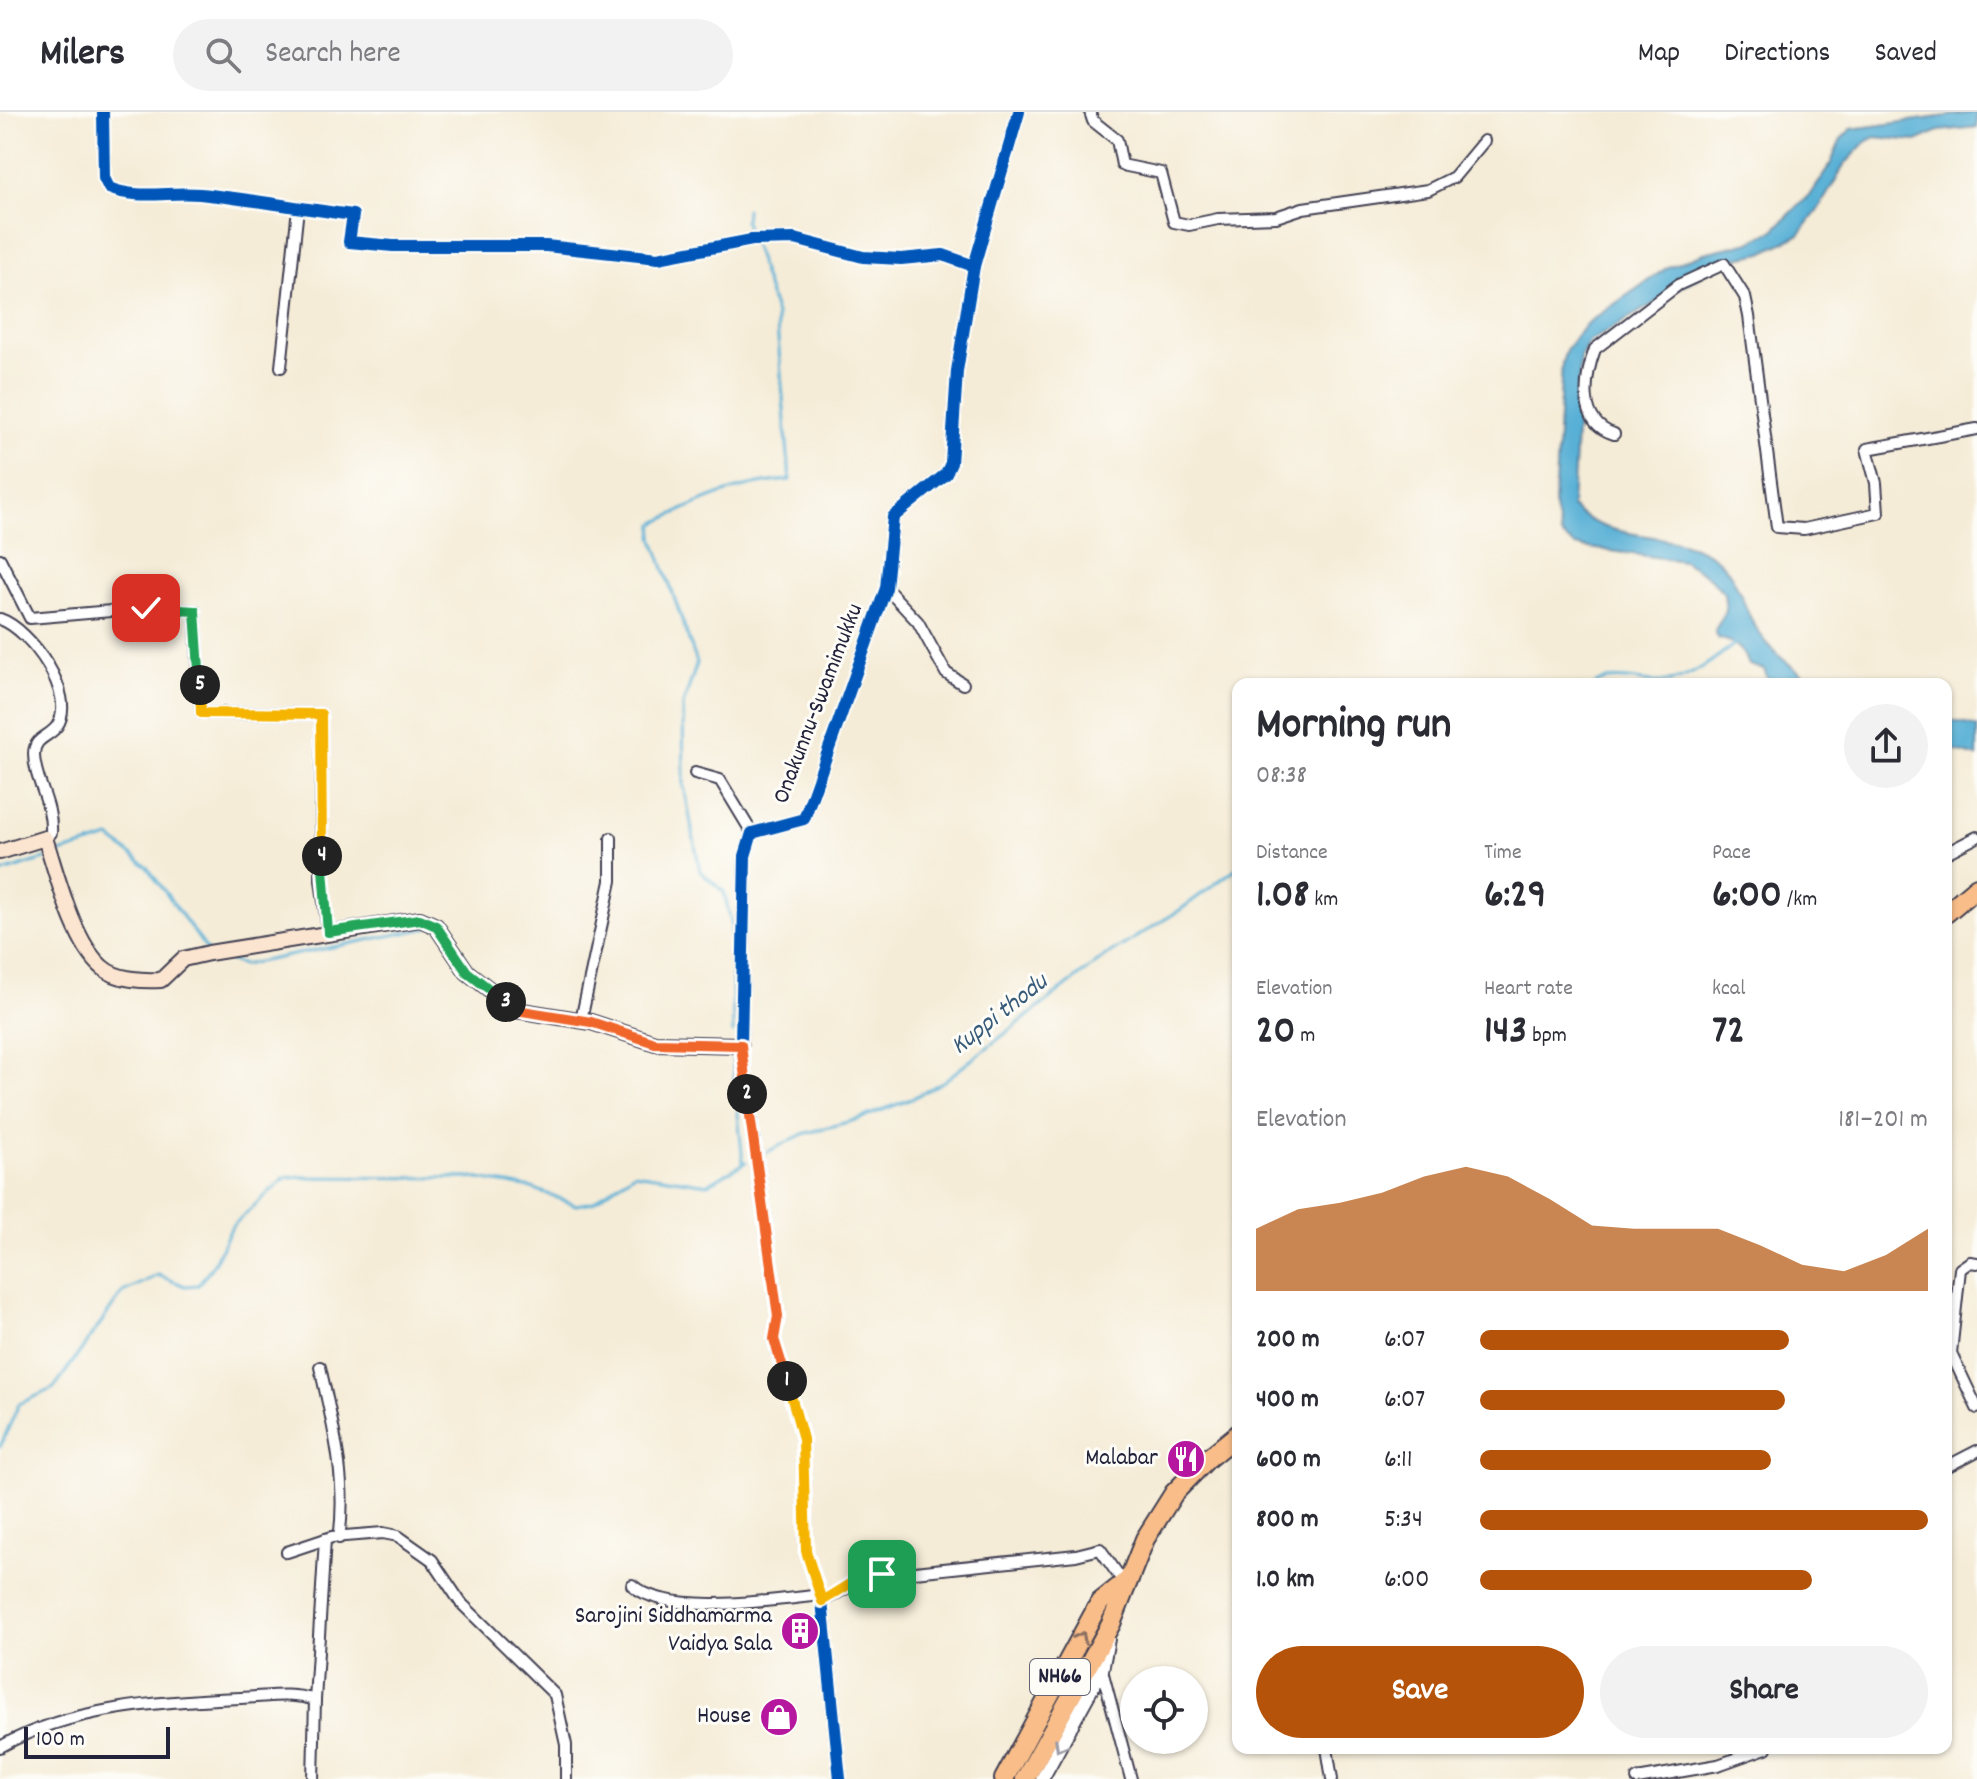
<!DOCTYPE html>
<html lang="en">
<head>
<meta charset="utf-8">
<style>
  :root { --surface:#fff; --page:#f2f2f3; --text:#2b2b33; --muted:#7c7c81; --line:#e1e1e2; --accent:#b45309 }
  body { margin:0; font-family:Dekko,sans-serif; background:var(--page); color:var(--text); height:100vh; display:flex; flex-direction:column; font-size:30px; white-space:nowrap }
  * { box-sizing:border-box; margin:0 }
  p { font-size:26px; color:var(--muted) }
  .icon { flex:none; width:44px; height:44px; fill:none; stroke:currentColor; stroke-width:2; stroke-linecap:round; stroke-linejoin:round }
  .map { position:relative; flex:1; overflow:hidden }
  .details { position:absolute; left:1232px; top:566px; width:720px; height:1076px; display:flex; flex-direction:column; background:var(--surface); border-radius:16px; box-shadow:0 2px 6px #0004 }
  .details>* { flex:none }
  .tools { position:absolute; left:1120px; top:1554px; display:grid; gap:16px }
  .tools a { display:grid; place-items:center; width:88px; height:88px; border-radius:50%; background:var(--surface); box-shadow:0 2px 6px #0004; font-size:40px }
  .scale { position:absolute; left:24px; bottom:20px; width:146px; box-sizing:border-box; padding-left:8px; border:4px solid #22223b; border-top:0; font-size:22px; line-height:28px; white-space:nowrap; color:#22223b; -webkit-text-stroke:6px #fdfcf7; paint-order:stroke }
  .pin { position:absolute; display:grid; place-items:center; width:68px; height:68px; color:#fff; margin:-34px; border-radius:16px; box-shadow:0 4px 12px #0006 }
  .km { position:absolute; width:40px; height:40px; margin:-20px; border-radius:50%; background:#222; color:#fff; font-size:22px; line-height:40px; text-align:center }
  .round { display:grid; place-items:center; flex:none; width:84px; height:84px; border-radius:42px; background:var(--page) }
  .head { display:flex; align-items:center; justify-content:space-between; height:136px; padding:0 24px }
  h1 { font-size:44px; font-weight:800; line-height:60px }
  .figures { display:grid; grid-template-columns:repeat(3,1fr); gap:12px; height:136px; padding:8px 24px }
  .figures div { display:grid; align-content:center }
  .figures b { font-size:40px; font-weight:800 }
  .figures small { font-size:22px; font-weight:400 }
  .figures p { font-size:22px }
  .chart { height:224px; padding:16px 24px }
  .chart p { display:flex; justify-content:space-between }
  .chart svg { width:100%; height:144px; margin-top:8px; fill:var(--accent); opacity:.7 }
  .action { display:flex; gap:16px; margin-top:auto; padding:16px 24px }
  .action a { flex:1; height:92px; border-radius:48px; background:var(--accent); color:#fff; font-size:32px; font-weight:800; line-height:92px; text-align:center }
  .action a+a { background:var(--page); color:var(--text) }
  ul { padding:0 24px; list-style:none; font-size:26px }
  li { display:grid; grid-template-columns:128px 96px 1fr; align-items:center; height:60px }
  li i { height:20px; border-radius:10px; background:var(--accent) }
  header { display:flex; align-items:center; gap:48px; box-sizing:border-box; height:112px; padding:0 40px; background:var(--surface); border-bottom:2px solid var(--line) }
  header strong { font-size:38px }
  nav { display:flex; gap:44px; margin-inline-start:auto; font-size:28px }
  .search { width:560px; height:72px; background:var(--page); display:flex; align-items:center; gap:20px; box-sizing:border-box; padding:0 28px; border-radius:44px; color:var(--muted); font-size:30px }
  .map>svg:first-child { display:block }
  .water { fill:#59b0d6; stroke:#3e6988; stroke-width:2 }
  .lines { fill:none; stroke-linecap:round; stroke-linejoin:round }
  .stream { stroke:#59b0d6; stroke-width:3 }
  .minor-casing { stroke:#424052; stroke-width:14 }
  .tertiary-casing { stroke:#424052; stroke-width:16 }
  .secondary-casing { stroke:#424052; stroke-width:18 }
  .trunk-casing { stroke:#424052; stroke-width:22 }
  .minor { stroke:#fff; stroke-width:10 }
  .tertiary { stroke:#fff; stroke-width:12 }
  .secondary { stroke:#fce5d0; stroke-width:14 }
  .trunk { stroke:#f8bd89; stroke-width:18 }
  .cycleway-casing { stroke:#fdfcf7; stroke-width:17 }
  .cycleway { stroke:#0057b8; stroke-width:12 }
  .oneway { stroke:#8d7062 }
  .oneway2 { stroke:#9c9ca7 }
  .split-1-casing { stroke:#fff; stroke-width:16 }
  .split-2-casing { stroke:#fff; stroke-width:16 }
  .split-3-casing { stroke:#fff; stroke-width:16 }
  .split-4-casing { stroke:#fff; stroke-width:16 }
  .split-5-casing { stroke:#fff; stroke-width:16 }
  .split-6-casing { stroke:#fff; stroke-width:16 }
  .split-1 { stroke:#f5b400; stroke-width:10 }
  .split-2 { stroke:#f0652b; stroke-width:10 }
  .split-3 { stroke:#f0652b; stroke-width:10 }
  .split-4 { stroke:#22a559; stroke-width:10 }
  .split-5 { stroke:#f5b400; stroke-width:10 }
  .split-6 { stroke:#22a559; stroke-width:10 }
  .labels { text-anchor:middle; dominant-baseline:central; stroke-width:6; stroke-linejoin:round; paint-order:stroke }
  .shield { fill:#fdfcf7; stroke:#646373; stroke-width:2 }
  .shield-label { font-size:22px; font-weight:bold; fill:#22223b }
  .street-label { font-size:24px; fill:#22223b; stroke:#fdfcf7 }
  .poi-label { font-size:24px; fill:#22223b; stroke:#fdfcf7; text-anchor:end }
  .water-label { font-size:26px; font-style:italic; fill:#385b79; stroke:#fdfcf7 }
</style>
</head>
<body>
<header>
<strong>Milers</strong>
<div class="search"><svg class="icon" aria-label="search" viewBox="0 0 24 24"><circle cx="10" cy="10" r="6"/><path d="M15 15l6 6"/></svg>Search here</div>
<nav><a>Map</a><a>Directions</a><a>Saved</a></nav>
</header>
<div class="map">
<svg width="1977" height="1667" viewBox="0 0 1977 1667">
  <rect width="100%" height="100%" fill="#fdfcf7"/>
  <filter id="ink" filterUnits="userSpaceOnUse"><feTurbulence type="fractalNoise" baseFrequency=".0125" numOctaves="2"/><feDisplacementMap in="SourceGraphic" scale="16" xChannelSelector="R" yChannelSelector="G"/><feConvolveMatrix kernelMatrix="1 2 1 2 8 2 1 2 1" color-interpolation-filters="sRGB"/></filter>
  <filter id="wash" filterUnits="userSpaceOnUse"><feTurbulence type="fractalNoise" baseFrequency=".006" numOctaves="4" result="noise"/><feDisplacementMap in="SourceGraphic" scale="32" xChannelSelector="R" yChannelSelector="G"/><feGaussianBlur stdDeviation="1.8" result="paint"/><feColorMatrix in="noise" values="0 0 0 0 0 0 0 0 0 0 0 0 0 0 0 0 0 1.4 0 .05"/><feComposite in="paint" operator="in"/></filter>
  <g filter="url(#wash)">
    <rect width="100%" height="100%" fill="#f5ecd7"/>
    <g class="water">
      <path d="M1977 0V15L1939 19 1916 29 1875 25 1867 29 1845 52 1818 98 1799 123 1762 141 1727 148 1589 230 1580 245 1572 395C1610 433 1671 415 1715 446 1738 462 1741 491 1755 514 1770 540 1793 556 1817 572H1774L1769 570 1764 557 1749 553C1743 536 1735 530 1718 526L1715 518 1726 499 1724 481 1708 464 1683 449 1575 434 1561 423 1554 392 1562 251 1566 238 1586 212 1668 155 1704 141 1750 130 1774 118 1812 80 1828 58 1841 27 1851 17Z"/>
      <polygon points="1946,607 1977,615 1977,645 1946,636"/>
    </g>
    <g class="lines">
      <g class="stream">
        <polyline points="746,97 745,110 750,124"/>
        <path d="M1596 572C1618 560 1641 572 1664 570 1692 567 1714 547 1736 531"/>
        <polyline points="60,741 110,726 147,755 207,838"/>
        <polyline points="0,761 45,747"/>
        <polyline points="220,845 243,853 428,816"/>
        <path d="M733 921 731 810 724 780 700 759 684 674 683 593 697 551 653 425 654 412C701 388 737 372 790 368L776 203 753 131"/>
        <polyline points="732,943 743,1050"/>
        <polyline points="765,1041 803,1022 859,1007 911,987 944,969 1104,845 1180,798 1238,755"/>
        <polyline points="0,1335 19,1292 54,1276 123,1180 158,1163 185,1174 198,1173 213,1153 232,1114 286,1065 473,1066 532,1076 576,1093 593,1090 634,1061 708,1072 746,1050"/>
      </g>
    </g>
  </g>
  <g filter="url(#ink)">
    <g class="lines">
      <defs>
        <g id="minor">
          <path d="M103 0 104 66 109 76C137 88 170 79 200 82 251 87 302 97 353 103L349 130 393 134H546L658 146 752 128 795 127 863 145 901 147 943 143 974 154"/>
          <polyline points="1090,0 1093,9 1117,28 1122,53 1161,61 1174,110 1189,113 1218,107 1276,105 1303,96 1428,78 1454,65 1484,29"/>
          <polyline points="281,255 298,96"/>
          <path d="M1614 322C1578 311 1584 267 1595 237L1678 173 1724 152 1745 185 1749 204 1777 415 1804 417 1878 401 1876 371 1867 337 1977 317"/>
          <polyline points="0,447 30,506 146,496 195,499 201,601 321,602 321,768 328,820"/>
          <polyline points="886,476 918,510 946,561 963,572"/>
          <path d="M0 507C30 517 78 583 57 614 50 625 34 625 34 642 34 668 53 691 51 721L45 726"/>
          <polyline points="695,661 720,668 752,721"/>
          <polyline points="1946,741 1977,725"/>
          <polyline points="581,908 611,769 611,726"/>
          <polyline points="1977,1151 1970,1150 1960,1157 1951,1241 1977,1296"/>
          <path d="M320 1255C332 1309 348 1370 339 1426"/>
          <polyline points="1946,1355 1977,1339"/>
          <polyline points="287,1440 332,1425 383,1421 398,1424 432,1448 461,1491 555,1583 566,1633 566,1667"/>
          <path d="M632 1473C667 1505 775 1488 821 1483"/>
          <polyline points="822,1489 867,1465 1076,1443 1100,1437 1124,1471"/>
          <polyline points="1102,1558 1131,1667"/>
          <polyline points="315,1588 325,1427"/>
          <path d="M0 1635C70 1595 162 1589 241 1586 267 1585 290 1580 315 1588L313 1667"/>
          <polyline points="1327,1636 1332,1667"/>
          <polyline points="1637,1667 1718,1653 1766,1636"/>
        </g>
        <g id="tertiary">
          <polyline points="840,1667 822,1489 806,1439 803,1327 774,1227 778,1204 741,933 745,744 752,721 804,707 886,476 893,405 946,362 951,351 957,259 974,154 1019,0"/>
          <polyline points="1042,1667 1102,1558 1108,1527"/>
        </g>
        <path id="secondary" d="M0 740 45 726C57 762 73 830 102 855 116 868 144 869 161 868L183 847 209 841 420 807 436 814 467 860 516 898 591 910 655 931 741 933"/>
        <g id="trunk">
          <polyline points="1946,801 1977,775"/>
          <polyline points="1004,1667 1100,1490 1124,1471"/>
          <polyline points="1025,1667 1111,1512 1145,1427 1174,1381 1207,1347 1238,1322"/>
        </g>
      </defs>
      <use href="#minor" class="minor-casing"/>
      <use href="#tertiary" class="tertiary-casing"/>
      <use href="#secondary" class="secondary-casing"/>
      <use href="#trunk" class="trunk-casing"/>
      <use href="#minor" class="minor"/>
      <use href="#tertiary" class="tertiary"/>
      <use href="#secondary" class="secondary"/>
      <use href="#trunk" class="trunk"/>
      <defs>
        <g id="cycleway">
          <path d="M103 0 104 66 109 76C137 88 170 79 200 82 251 87 302 97 353 103L349 130 393 134H546L658 146 752 128 795 127 863 145 901 147 943 143 974 154"/>
          <polyline points="840,1667 822,1489 806,1439 803,1327 774,1227 778,1204 741,933 745,744 752,721 804,707 886,476 893,405 946,362 951,351 957,259 974,154 1019,0"/>
        </g>
      </defs>
      <use href="#cycleway" class="cycleway-casing"/>
      <use href="#cycleway" class="cycleway"/>
    </g>
    <defs><path id="oneway-chevron" d="M-2-3.5L2.5 0L-2 3.5" fill="none" stroke-width="1.6" stroke-linecap="round" stroke-linejoin="round" transform="scale(2)"/></defs>
    <use class="oneway" href="#oneway-chevron" transform="translate(1081 1525) rotate(-62)"/>
    <use class="oneway2" href="#oneway-chevron" transform="translate(1060 1634) rotate(119)"/>
  </g>
  <g class="lines" filter="url(#ink)">
    <defs>
      <polyline id="split-1" points="787,1269 803,1327 806,1439 822,1489 856,1468 882,1462"/>
      <polyline id="split-2" points="747,982 778,1204 774,1227 787,1269"/>
      <polyline id="split-3" points="506,890 516,898 591,910 655,931 741,933 747,982"/>
      <polyline id="split-4" points="322,744 328,820 420,807 436,814 467,860 506,890"/>
      <polyline id="split-5" points="200,573 201,601 321,602 322,744"/>
      <polyline id="split-6" points="146,496 195,499 200,573"/>
    </defs>
    <use href="#split-1" class="split-1-casing"/>
    <use href="#split-2" class="split-2-casing"/>
    <use href="#split-3" class="split-3-casing"/>
    <use href="#split-4" class="split-4-casing"/>
    <use href="#split-5" class="split-5-casing"/>
    <use href="#split-6" class="split-6-casing"/>
    <use href="#split-1" class="split-1"/>
    <use href="#split-2" class="split-2"/>
    <use href="#split-3" class="split-3"/>
    <use href="#split-4" class="split-4"/>
    <use href="#split-5" class="split-5"/>
    <use href="#split-6" class="split-6"/>
  </g>
  <defs>
    <symbol id="restaurant-disc" viewBox="-11 -11 22 22"><circle r="9.5" fill="#b5179e" stroke="#fdfcf7"/><path d="M-5-6h1v4h1v-4h1v4h1v-4h1v5L-1.5 .5V6h-2V.5L-5-1ZM5-6V6H3V1.5H1.5Q1.5-4 5-6Z" fill="#fff"/></symbol>
    <symbol id="building-disc" viewBox="-11 -11 22 22"><circle r="9.5" fill="#b5179e" stroke="#fdfcf7"/><path d="M-4-6H4V6H1V3H-1V6H-4ZM-2.5-4.3h1.7v1.8h-1.7ZM.8-4.3h1.7v1.8H.8ZM-2.5-1h1.7V.8h-1.7ZM.8-1h1.7V.8H.8Z" fill="#fff"/></symbol>
    <symbol id="shop-disc" viewBox="-11 -11 22 22"><circle r="9.5" fill="#b5179e" stroke="#fdfcf7"/><path d="M-5-2.5h2.3a2.7 3.5 0 0 1 5.4 0H5L5.5 6h-11ZM-1.5-2.5h3a1.5 2.3 0 0 0-3 0Z" fill="#fff"/></symbol>
  </defs>
  <g fill-rule="evenodd">
    <use href="#restaurant-disc" x="1164" y="1325" width="44" height="44"/>
    <use href="#building-disc" x="778" y="1497" width="44" height="44"/>
    <use href="#shop-disc" x="757" y="1583" width="44" height="44"/>
  </g>
  <g class="labels">
    <rect class="shield" x="1030" y="1547" width="60" height="36" rx="6"/>
    <g class="shield-label">
      <text x="1060" y="1565">NH66</text>
    </g>
    <g class="street-label">
      <text transform="translate(819 592) rotate(-69)">Onakunnu-Swamimukku</text>
    </g>
    <g class="poi-label">
      <text x="1158" y="1347">Malabar</text>
      <text x="772" y="1505">Sarojini Siddhamarma<tspan x="772" dy="28">Vaidya Sala</tspan></text>
      <text x="751" y="1605">House</text>
    </g>
    <g class="water-label">
      <text transform="translate(1000 903) rotate(-38)">Kuppi thodu</text>
    </g>
  </g>
</svg>
<div class="tools">
<a><svg class="icon" aria-label="locate" viewBox="0 0 24 24"><circle cx="12" cy="12" r="6"/><path d="M12 2v4M12 18v4M2 12h4M18 12h4"/></svg></a>
</div>
<div class="scale">100 m</div>
<div class="pin" style="left:882px;top:1462px;background:#1e9e55"><svg class="icon" aria-label="arrive" viewBox="0 0 24 24"><path d="M6 21V4h12l-3 4 3 4H6"/></svg></div>
<div class="pin" style="left:146px;top:496px;background:#d93025"><svg class="icon" aria-label="check" viewBox="0 0 24 24"><path d="M5 12l5 5 9-10"/></svg></div>
<b class="km" style="left:787px;top:1269px">1</b>
<b class="km" style="left:747px;top:982px">2</b>
<b class="km" style="left:506px;top:890px">3</b>
<b class="km" style="left:322px;top:744px">4</b>
<b class="km" style="left:200px;top:573px">5</b>
<section class="details">
<div class="head"><div><h1>Morning run</h1><p>08:38</p></div><a class="round"><svg class="icon" aria-label="share" viewBox="0 0 24 24"><path d="M12 15V3M7 8l5-5 5 5M5 13v7h14v-7"/></svg></a></div>
<div class="figures">
<div><p>Distance</p><b>1.08<small> km</small></b></div>
<div><p>Time</p><b>6:29</b></div>
<div><p>Pace</p><b>6:00<small> /km</small></b></div>
</div>
<div class="figures">
<div><p>Elevation</p><b>20<small> m</small></b></div>
<div><p>Heart rate</p><b>143<small> bpm</small></b></div>
<div><p>kcal</p><b>72</b></div>
</div>
<div class="chart"><p><span>Elevation</span>181–201 m</p>
<svg viewBox="0 0 160 44" preserveAspectRatio="none"><path d="M0 44V25L10 19L20 17L30 14L40 9L50 6L60 9L70 16L80 24L90 25L100 25L110 25L120 30L130 36L140 38L150 33L160 25V44z"/></svg>
</div>
<ul>
<li><b>200 m</b>6:07<i style="width:69%"></i></li>
<li><b>400 m</b>6:07<i style="width:68%"></i></li>
<li><b>600 m</b>6:11<i style="width:65%"></i></li>
<li><b>800 m</b>5:34<i style="width:100%"></i></li>
<li><b>1.0 km</b>6:00<i style="width:74%"></i></li>
</ul>
<div class="action"><a>Save</a><a>Share</a></div>
</section>
</div>
</body>
</html>
